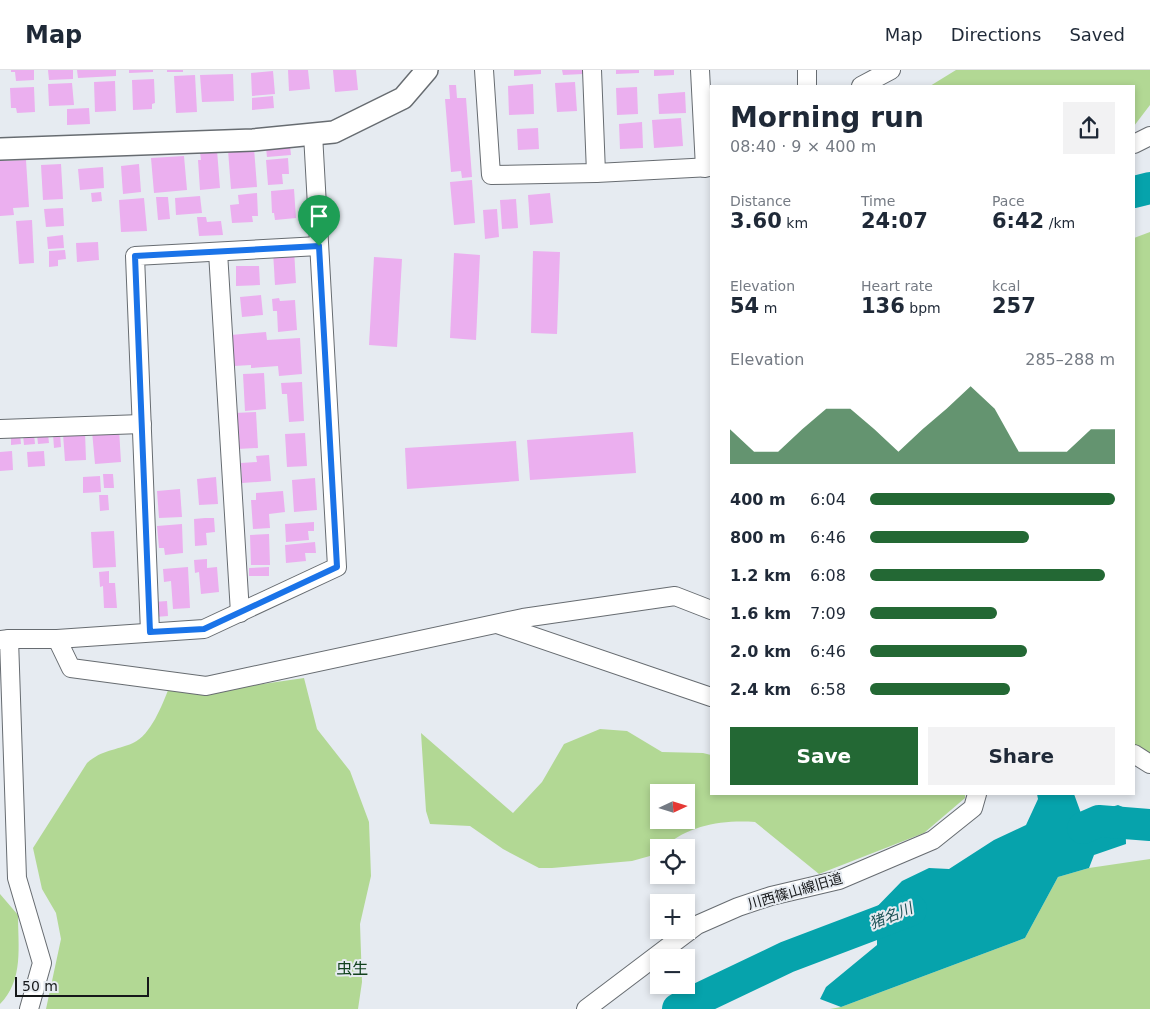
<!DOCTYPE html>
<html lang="en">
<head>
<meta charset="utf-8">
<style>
  :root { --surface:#fff; --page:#f2f2f3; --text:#1f2937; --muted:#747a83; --line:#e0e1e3; --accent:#236834 }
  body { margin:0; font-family:"DejaVu Sans","Noto Sans JP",sans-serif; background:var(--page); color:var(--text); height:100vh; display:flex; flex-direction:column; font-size:19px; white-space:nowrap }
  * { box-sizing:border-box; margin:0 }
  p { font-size:16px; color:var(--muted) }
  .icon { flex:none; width:28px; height:28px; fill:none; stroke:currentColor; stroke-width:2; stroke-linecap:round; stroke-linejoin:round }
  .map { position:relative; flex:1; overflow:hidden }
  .side { position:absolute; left:710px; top:15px; width:425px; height:710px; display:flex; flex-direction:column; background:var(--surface); border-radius:0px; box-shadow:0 2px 8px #0003 }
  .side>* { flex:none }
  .needle { width:32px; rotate:86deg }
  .controls { position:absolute; left:650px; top:714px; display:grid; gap:10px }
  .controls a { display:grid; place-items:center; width:45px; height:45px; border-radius:0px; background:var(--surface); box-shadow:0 2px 8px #0003; font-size:25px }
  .scale { position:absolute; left:15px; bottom:12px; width:134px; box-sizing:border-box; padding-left:5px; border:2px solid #16181a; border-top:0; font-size:14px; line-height:18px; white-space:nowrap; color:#16181a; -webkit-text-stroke:4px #e6ebf1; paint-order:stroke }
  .pin { position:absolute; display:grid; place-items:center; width:42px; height:42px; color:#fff; margin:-51px -21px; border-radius:50% 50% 50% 0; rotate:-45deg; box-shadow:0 0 5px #0007 }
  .pin .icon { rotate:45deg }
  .round { display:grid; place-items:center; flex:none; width:52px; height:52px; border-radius:0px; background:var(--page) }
  .headline { display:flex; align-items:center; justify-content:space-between; height:85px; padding:0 20px }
  h1 { font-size:28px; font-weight:700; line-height:38px }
  .figures { display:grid; grid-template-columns:repeat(3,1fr); gap:8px; height:85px; padding:5px 20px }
  .figures div { display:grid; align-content:center }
  .figures b { font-size:21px; font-weight:700 }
  .figures small { font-size:14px; font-weight:400 }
  .figures p { font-size:14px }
  .chart { height:140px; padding:10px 20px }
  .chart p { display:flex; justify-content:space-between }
  .chart svg { width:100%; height:90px; margin-top:5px; fill:var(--accent); opacity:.7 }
  .button { display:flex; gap:10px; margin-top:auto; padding:10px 20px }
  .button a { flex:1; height:58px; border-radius:0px; background:var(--accent); color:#fff; font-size:20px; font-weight:700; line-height:58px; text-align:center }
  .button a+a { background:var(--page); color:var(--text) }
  ul { padding:0 20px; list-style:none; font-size:16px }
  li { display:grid; grid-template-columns:80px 60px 1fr; align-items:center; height:38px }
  li i { height:12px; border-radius:6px; background:var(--accent) }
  header { display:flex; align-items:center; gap:30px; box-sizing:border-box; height:70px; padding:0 25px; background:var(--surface); border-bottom:1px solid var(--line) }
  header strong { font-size:24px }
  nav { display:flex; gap:28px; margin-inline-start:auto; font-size:18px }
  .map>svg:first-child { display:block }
  .green { fill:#b2d894; fill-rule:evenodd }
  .water { fill:#06a3ac }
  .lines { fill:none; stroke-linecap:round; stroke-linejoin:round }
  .river { stroke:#06a3ac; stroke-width:32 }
  .building { fill:#ebafef }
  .minor-casing { stroke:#676c71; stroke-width:20 }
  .tertiary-casing { stroke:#676c71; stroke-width:24 }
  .minor { stroke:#fff; stroke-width:18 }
  .tertiary { stroke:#fff; stroke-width:21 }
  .route-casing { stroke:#fff; stroke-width:10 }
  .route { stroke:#1a73e8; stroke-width:6 }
  .labels { text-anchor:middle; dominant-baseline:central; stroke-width:4; stroke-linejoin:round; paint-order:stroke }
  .street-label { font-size:14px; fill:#16181a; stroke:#e6ebf1 }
  .water-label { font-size:15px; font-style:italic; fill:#1e5357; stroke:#e6ebf1 }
  .quarter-label { font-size:16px; fill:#11411d; stroke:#e6ebf1 }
</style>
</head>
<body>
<header>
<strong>Map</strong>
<nav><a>Map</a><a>Directions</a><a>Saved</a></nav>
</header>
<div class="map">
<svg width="1150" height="939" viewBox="0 0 1150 939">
  <rect width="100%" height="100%" fill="#e6ebf1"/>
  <g class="green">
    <polygon points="956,0 1150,0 1150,35 1134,56 1134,16 930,16"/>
    <polygon points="1150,162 1150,688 1134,676 1134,168"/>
    <path d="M304 608 317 659 350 701 369 752 371 806 360 854 362 912 358 939H46L61 869 56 843 42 819 33 778 87 693C103 679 115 681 133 673 151 665 162 635 169 618L209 622Z"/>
    <path d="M600 659 627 661 662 682 703 683 711 685V724H965V728L924 763 819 804 755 752C721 750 690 755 664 777L659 778 657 784 632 791 552 798H539L503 779 470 756 430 754 426 741 421 663 513 743 542 712 564 674ZM686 722V750H659V722Z"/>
    <polygon points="1150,789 1150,939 830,939 841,937 1025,868 1058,807 1089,798"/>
    <path d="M0 824 18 845C18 876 24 910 0 934Z"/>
  </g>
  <polygon class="water" points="1037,724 1074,724 1082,746 1118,735 1125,738 1126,774 1094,785 1089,798 1058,807 1025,868 841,937 820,929 826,917 877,875 877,866 865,849 902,811 929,798 949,799 994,770 1026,755 1038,729"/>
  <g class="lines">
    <g class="river">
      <polyline points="1134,122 1150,118"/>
      <polyline points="1083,758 1099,751 1150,755"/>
      <polyline points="678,939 787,887 911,840"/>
    </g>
  </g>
  <g class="building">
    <polygon points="11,0 34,0 34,10 16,11 15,2 11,2"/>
    <polygon points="48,0 73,0 73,9 49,10"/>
    <polygon points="77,0 116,0 116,6 78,8"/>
    <polygon points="129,0 153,0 153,2 129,3"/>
    <rect x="167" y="0" width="16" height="2"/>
    <polygon points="288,0 308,0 310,19 289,21"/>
    <polygon points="333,0 356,0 358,20 335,22"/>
    <polygon points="514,0 541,0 541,4 514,6"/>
    <polygon points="562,0 583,0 583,4 563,5"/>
    <polygon points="616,0 639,0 639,3 616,4"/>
    <polygon points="654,0 674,0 674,5 654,6"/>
    <polygon points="273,1 275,24 252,26 251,3"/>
    <polygon points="233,4 234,31 202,32 200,5"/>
    <polygon points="195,5 197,42 176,43 174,6"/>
    <polygon points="154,9 155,33 152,34 152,39 133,40 132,10"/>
    <polygon points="115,11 116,41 95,42 94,12"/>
    <polygon points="575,12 577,41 557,42 555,13"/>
    <polygon points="72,13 74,35 49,36 48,14"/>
    <polygon points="533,14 534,44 509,45 508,16"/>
    <polygon points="449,15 456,15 457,28 466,28 472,107 462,108 461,101 451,102 445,29 450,29"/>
    <polygon points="34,17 35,42 17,43 16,38 11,38 10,18"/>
    <polygon points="637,17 638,44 617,45 616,18"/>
    <polygon points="685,22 686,43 659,44 658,24"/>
    <polygon points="273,26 274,38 252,40 252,28"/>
    <polygon points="89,38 90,54 67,55 67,39"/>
    <polygon points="681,48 683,76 654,78 652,50"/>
    <polygon points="642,52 643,78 620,79 619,54"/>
    <polygon points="538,58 539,79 518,80 517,59"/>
    <polygon points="290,76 291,85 267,87 266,78"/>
    <polygon points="254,78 257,117 231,119 228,80"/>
    <polygon points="217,80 220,118 200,120 198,90 201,90 200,82"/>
    <polygon points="184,86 187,120 154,123 151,88"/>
    <polygon points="288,88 289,104 282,104 283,114 268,115 266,90"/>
    <polygon points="26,90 29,137 13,138 14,145 0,146 0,91"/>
    <polygon points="61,94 63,129 43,130 41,95"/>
    <polygon points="139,94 141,122 123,124 121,96"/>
    <polygon points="103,97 104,118 80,120 78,99"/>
    <polygon points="472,110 475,153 454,155 450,112"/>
    <polygon points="294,119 296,148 275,150 274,143 272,143 271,121"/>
    <polygon points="101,122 102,131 92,132 91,123"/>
    <polygon points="257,123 258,146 252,146 253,152 232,153 230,135 239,134 238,125"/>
    <polygon points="550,123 553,153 530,155 528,125"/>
    <polygon points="200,126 202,143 176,145 175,128"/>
    <polygon points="156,127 168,127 170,149 158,150"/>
    <polygon points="144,128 147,161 121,162 119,130"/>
    <polygon points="516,129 518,158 502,159 500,130"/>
    <polygon points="63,138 64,156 46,157 44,139"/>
    <polygon points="497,139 499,167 485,169 483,140"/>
    <polygon points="197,147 206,147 207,152 221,151 223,165 199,166"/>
    <polygon points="32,150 34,193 19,194 16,151"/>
    <polygon points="63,165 64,178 48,179 47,167"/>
    <polygon points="98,172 99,190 77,192 76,173"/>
    <polygon points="65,180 66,189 58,190 58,196 49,197 49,181"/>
    <polygon points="294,180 296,213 275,215 273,181"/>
    <polygon points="533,181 560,182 557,264 531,263"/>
    <polygon points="454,183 480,185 476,270 450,268"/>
    <polygon points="374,187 402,189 397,277 369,275"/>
    <polygon points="236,196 259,196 260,215 236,216"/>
    <polygon points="261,225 263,245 242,247 240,227"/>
    <polygon points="279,228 280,231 295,230 297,260 278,262 277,241 273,241 272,229"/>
    <polygon points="266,262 267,270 300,268 302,304 279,306 278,296 251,298 251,295 234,296 231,265"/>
    <polygon points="264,303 266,339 245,341 243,304"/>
    <polygon points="302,312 304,351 289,352 287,324 282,324 281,313"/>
    <polygon points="256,342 258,378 237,379 234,343"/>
    <polygon points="119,359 121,392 95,394 92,361"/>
    <polygon points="85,362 86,390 65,391 63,364"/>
    <polygon points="633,362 636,403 530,410 527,370"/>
    <polygon points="60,363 61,377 54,378 53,364"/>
    <polygon points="305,363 307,396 287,397 285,364"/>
    <polygon points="20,364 21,374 11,375 11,365"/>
    <polygon points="34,364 35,374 24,375 23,365"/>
    <polygon points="48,364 49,373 38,374 37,365"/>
    <polygon points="516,371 519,411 407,419 405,378"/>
    <polygon points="12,381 13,400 0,401 0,382"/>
    <polygon points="44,381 45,396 28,397 27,382"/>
    <polygon points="269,385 271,411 242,413 241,393 257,392 256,386"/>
    <polygon points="103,404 113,404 114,418 104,418"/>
    <polygon points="100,406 101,422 83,423 83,407"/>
    <polygon points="216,407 218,434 199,435 197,409"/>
    <polygon points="315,408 317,440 294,442 292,410"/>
    <polygon points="180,419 182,447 159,448 157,421"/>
    <polygon points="283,421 285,442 269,444 270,458 253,459 251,430 256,430 256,423"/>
    <polygon points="99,425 108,425 109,440 100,441"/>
    <polygon points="205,448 214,448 215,462 206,463 207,475 195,476 194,449"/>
    <polygon points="314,452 314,461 308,461 309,470 286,472 285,454"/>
    <polygon points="182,454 183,483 165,485 164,478 159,478 157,456"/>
    <polygon points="114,461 116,497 93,498 91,462"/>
    <polygon points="269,464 270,495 251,495 250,465"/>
    <polygon points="315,472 316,483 305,483 306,491 286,493 285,475"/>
    <polygon points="207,489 207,498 217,497 219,522 201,524 199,502 195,503 194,490"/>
    <polygon points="188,497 190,538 173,539 171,511 164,512 163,499"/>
    <polygon points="269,497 269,506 249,506 249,498"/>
    <polygon points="109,501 109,513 115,513 117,538 104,538 103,516 100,517 99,502"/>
    <polygon points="167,531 168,546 155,547 154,532"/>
  </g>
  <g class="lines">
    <defs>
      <g id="minor">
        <polyline points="484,0 491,105 596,103 592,0"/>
        <polyline points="700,0 705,98"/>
        <polyline points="807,0 807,16"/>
        <polyline points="861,16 891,0"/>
        <polyline points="1134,74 1150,66"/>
        <polyline points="596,103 711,97"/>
        <polyline points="218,182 240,543"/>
        <polyline points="0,359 142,354"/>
        <polyline points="497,554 711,627"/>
        <polyline points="150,562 135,186 319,176"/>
        <polyline points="9,569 57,569 71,598 206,616 523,548 675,526 711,540"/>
        <polyline points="57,569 204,559 337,497 313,64"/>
        <polyline points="0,570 9,569 17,808 42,893 29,939"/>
        <polyline points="1134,684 1150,694"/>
        <polyline points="586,939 697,855 738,837 771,826 839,810 933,770 973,738 977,724"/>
      </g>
      <polyline id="tertiary" points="0,79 253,70 334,62 403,28 427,0"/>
    </defs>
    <use href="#minor" class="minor-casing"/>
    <use href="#tertiary" class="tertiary-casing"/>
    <use href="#minor" class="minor"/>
    <use href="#tertiary" class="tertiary"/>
  </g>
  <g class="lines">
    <defs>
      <polygon id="route" points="319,176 337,497 204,559 150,562 135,186"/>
    </defs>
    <use href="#route" class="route-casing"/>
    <use href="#route" class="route"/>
  </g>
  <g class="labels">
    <g class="street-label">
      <text transform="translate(795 821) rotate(-16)">川西篠山線旧道</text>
    </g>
    <g class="water-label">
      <text transform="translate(891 846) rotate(-22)">猪名川</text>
    </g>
    <g class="quarter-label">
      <text x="352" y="898">虫生</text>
    </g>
  </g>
</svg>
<div class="controls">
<a><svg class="needle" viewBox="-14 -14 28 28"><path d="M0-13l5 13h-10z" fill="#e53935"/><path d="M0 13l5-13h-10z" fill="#747a83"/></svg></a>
<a><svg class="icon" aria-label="locate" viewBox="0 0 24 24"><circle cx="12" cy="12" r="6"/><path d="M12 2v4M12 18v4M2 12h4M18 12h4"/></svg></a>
<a>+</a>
<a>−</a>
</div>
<div class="scale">50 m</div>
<div class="pin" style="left:319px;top:176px;background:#1e9e55"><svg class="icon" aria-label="arrive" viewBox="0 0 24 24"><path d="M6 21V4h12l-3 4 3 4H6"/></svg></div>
<section class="side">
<div class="headline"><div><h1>Morning run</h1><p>08:40 · 9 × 400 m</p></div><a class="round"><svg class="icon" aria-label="share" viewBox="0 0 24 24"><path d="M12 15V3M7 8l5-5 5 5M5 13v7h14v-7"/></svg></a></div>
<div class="figures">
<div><p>Distance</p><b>3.60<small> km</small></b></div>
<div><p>Time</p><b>24:07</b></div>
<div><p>Pace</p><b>6:42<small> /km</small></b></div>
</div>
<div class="figures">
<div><p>Elevation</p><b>54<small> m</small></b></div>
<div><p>Heart rate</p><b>136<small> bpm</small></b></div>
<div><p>kcal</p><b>257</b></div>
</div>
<div class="chart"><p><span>Elevation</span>285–288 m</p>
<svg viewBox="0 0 160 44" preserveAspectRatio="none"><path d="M0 44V27L10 38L20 38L30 27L40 17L50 17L60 27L70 38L80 27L90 17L100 6L110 17L120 38L130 38L140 38L150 27L160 27V44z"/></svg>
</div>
<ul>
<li><b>400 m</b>6:04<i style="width:100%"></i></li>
<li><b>800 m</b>6:46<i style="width:65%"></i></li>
<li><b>1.2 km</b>6:08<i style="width:96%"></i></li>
<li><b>1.6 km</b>7:09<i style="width:52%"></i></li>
<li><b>2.0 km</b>6:46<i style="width:64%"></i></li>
<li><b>2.4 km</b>6:58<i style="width:57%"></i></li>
</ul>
<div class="button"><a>Save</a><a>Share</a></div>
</section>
</div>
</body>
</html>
